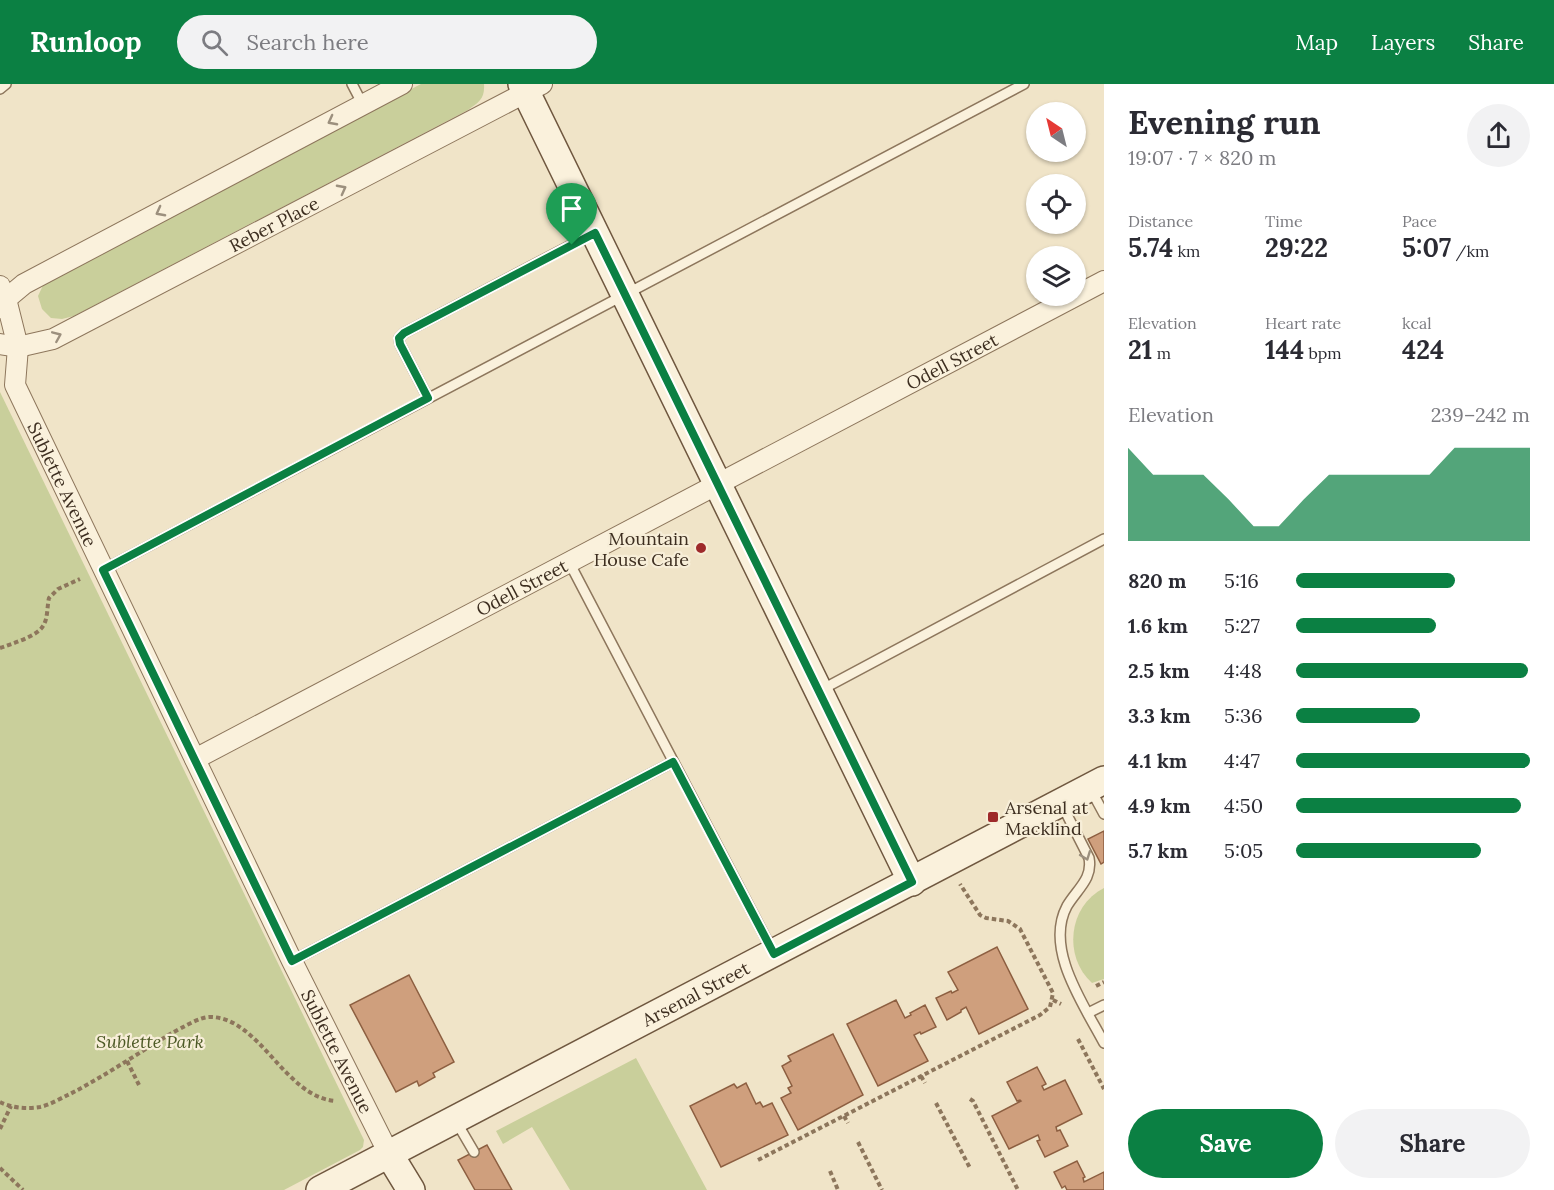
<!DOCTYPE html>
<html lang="en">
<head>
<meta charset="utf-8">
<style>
  :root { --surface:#fff; --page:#f2f2f3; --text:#2b2b33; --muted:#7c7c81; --accent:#0b8043 }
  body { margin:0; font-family:Lora,serif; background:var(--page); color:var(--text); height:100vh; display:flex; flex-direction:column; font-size:22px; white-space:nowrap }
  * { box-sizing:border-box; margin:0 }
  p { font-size:20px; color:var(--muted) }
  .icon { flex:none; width:33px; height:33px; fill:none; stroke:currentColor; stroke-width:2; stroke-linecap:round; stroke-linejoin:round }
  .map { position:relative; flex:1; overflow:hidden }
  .details { display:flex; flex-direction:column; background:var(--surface); width:450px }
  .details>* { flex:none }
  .needle { width:39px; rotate:325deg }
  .buttons { position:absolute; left:1026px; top:18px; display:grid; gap:12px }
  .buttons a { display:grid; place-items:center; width:60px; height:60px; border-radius:50%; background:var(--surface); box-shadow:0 2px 4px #0004; font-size:30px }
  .pin { position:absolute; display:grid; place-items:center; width:51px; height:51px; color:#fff; margin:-62px -26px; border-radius:50% 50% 50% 0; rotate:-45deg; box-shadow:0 0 6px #0007 }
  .pin .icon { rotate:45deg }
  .round { display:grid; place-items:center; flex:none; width:63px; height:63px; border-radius:32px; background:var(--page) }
  .headline { display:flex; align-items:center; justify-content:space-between; height:102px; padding:0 24px }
  h1 { font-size:33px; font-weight:700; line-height:45px }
  .stats { display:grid; grid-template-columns:repeat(3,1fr); gap:9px; height:102px; padding:6px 24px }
  .stats div { display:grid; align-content:center }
  .stats b { font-size:26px; font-weight:700 }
  .stats small { font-size:16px; font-weight:400 }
  .stats p { font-size:16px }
  .chart { height:168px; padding:12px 24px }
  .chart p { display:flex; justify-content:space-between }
  .chart svg { width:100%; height:108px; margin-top:6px; fill:var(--accent); opacity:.7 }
  .button { display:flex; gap:12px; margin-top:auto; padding:12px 24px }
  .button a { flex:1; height:69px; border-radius:36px; background:var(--accent); color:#fff; font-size:24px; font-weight:700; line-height:69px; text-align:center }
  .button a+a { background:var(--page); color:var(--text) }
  ul { padding:0 24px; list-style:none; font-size:20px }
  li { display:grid; grid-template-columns:96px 72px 1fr; align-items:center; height:45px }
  li i { height:15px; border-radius:8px; background:var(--accent) }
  header { display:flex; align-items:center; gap:36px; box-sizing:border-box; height:84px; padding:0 30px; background:var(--accent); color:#fff }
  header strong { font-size:28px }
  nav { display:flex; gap:33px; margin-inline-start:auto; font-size:21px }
  .search { width:420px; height:54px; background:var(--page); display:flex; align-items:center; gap:15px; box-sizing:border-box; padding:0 21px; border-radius:33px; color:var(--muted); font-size:22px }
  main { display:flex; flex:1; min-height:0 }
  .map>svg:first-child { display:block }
  .green { fill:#c9cf9b }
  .building { fill:#cf9f7d; stroke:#8d5f41; stroke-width:1.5 }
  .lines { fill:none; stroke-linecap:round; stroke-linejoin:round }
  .lane-casing { stroke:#8d765c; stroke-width:12 }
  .street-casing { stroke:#8d765c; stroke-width:22 }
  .secondary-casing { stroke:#6f573f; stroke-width:30 }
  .path { stroke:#8d765c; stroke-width:4; stroke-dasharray:4.5 3; stroke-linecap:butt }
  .lane { stroke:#faf1dc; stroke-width:9 }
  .street { stroke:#faf1dc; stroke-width:20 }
  .secondary { stroke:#faf1dc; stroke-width:27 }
  .oneway { stroke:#9c907e }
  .route-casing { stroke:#fff; stroke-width:12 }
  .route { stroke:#0b8043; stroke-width:8 }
  .poi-dot { fill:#9e2a2b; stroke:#f7eed8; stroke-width:2 }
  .labels { text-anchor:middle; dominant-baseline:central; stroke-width:4.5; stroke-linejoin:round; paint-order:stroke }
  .street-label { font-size:18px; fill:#3d2e20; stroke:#f7eed8 }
  .poi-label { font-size:18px; fill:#3d2e20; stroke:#f7eed8; text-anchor:end }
  .park-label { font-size:18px; font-style:italic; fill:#4d5a26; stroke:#f7eed8 }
</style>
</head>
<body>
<header>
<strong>Runloop</strong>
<div class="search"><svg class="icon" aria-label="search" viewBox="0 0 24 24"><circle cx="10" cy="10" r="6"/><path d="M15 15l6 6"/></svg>Search here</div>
<nav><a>Map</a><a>Layers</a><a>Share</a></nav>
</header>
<main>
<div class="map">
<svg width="1104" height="1106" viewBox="0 0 1104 1106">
  <rect width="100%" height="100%" fill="#f0e4c8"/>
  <g class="green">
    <path d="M421 0H484C485 15 479 18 468 26L74 232 62 235 51 234 42 225 38 212 46 195Z"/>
    <polygon points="0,308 364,1056 363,1063 360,1066 284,1106 0,1106"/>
    <path d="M1104 804V895L1092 899C1063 873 1068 822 1104 804Z"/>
    <polygon points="636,974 707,1106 570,1106 532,1043 503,1060 496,1047"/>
  </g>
  <g class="building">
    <polygon points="1104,747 1104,778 1101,780 1088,755"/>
    <polygon points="997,863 1028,925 979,950 966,923 961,926 961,928 947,936 936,914 951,907 952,909 958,906 948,888"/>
    <polygon points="409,891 454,978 433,989 435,993 419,1002 417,997 396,1008 350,921"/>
    <polygon points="896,916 905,934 911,931 910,929 925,921 936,943 921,950 920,948 914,951 928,977 878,1002 847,940"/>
    <polygon points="833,950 863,1011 798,1046 781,1014 791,1009 788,1004 792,1002 782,982 791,977 788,972"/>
    <polygon points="1037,983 1046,1000 1042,1002 1044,1006 1065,996 1082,1030 1056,1043 1057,1047 1060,1046 1068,1062 1045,1073 1037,1057 1040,1056 1038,1051 1009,1065 992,1032 1021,1017 1020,1016 1017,1017 1007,998"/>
    <polygon points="746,999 756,1020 760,1018 763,1023 772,1019 788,1051 721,1083 690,1022 734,1000 737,1004"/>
    <polygon points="487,1061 512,1106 475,1106 458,1076"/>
    <polygon points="1077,1077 1085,1093 1083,1094 1084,1098 1104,1088 1104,1106 1067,1106 1065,1102 1062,1104 1054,1088"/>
  </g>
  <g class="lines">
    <defs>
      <g id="lane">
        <polyline points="352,0 363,21"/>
        <polyline points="0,5 6,0"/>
        <polyline points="428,314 400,260 399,254 404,249 594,149"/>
        <polyline points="569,478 772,866"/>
        <polyline points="103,486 1024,0"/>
        <polyline points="821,606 1104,455"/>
        <polyline points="1091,706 1104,730"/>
        <path d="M1062 721 1089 774C1093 795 1077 805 1067 822 1044 865 1084 921 1104 959"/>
        <polyline points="292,877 673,678"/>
        <polyline points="1088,929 1104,921"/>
        <polyline points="457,1039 474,1068"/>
      </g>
      <g id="street">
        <path id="s1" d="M0 202 6 215 18 263 15 301 292 877 389 1070"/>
        <polyline points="0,224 6,215 24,200 402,0"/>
        <path id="s2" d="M0 260 18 263 53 255 542 0"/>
        <path id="s3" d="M195 675 1104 197"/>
      </g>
      <g id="secondary">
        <polyline points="522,0 912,798"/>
        <polyline points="389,1070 411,1106"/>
        <path id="s4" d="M320 1106 1104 696"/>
      </g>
    </defs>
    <use href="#lane" class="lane-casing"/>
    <use href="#street" class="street-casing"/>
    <use href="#secondary" class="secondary-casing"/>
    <g class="path">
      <path d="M0 564C11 560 38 552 43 542 48 535 47 522 49 514L58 505 80 495"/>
      <polyline points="1096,902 1104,898"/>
      <polyline points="1053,916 1061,920"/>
      <polyline points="1078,955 1104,1005"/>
      <polyline points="127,977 139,1001"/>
      <polyline points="921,992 925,999"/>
      <polyline points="970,1015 973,1017 1018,1106"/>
      <path d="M0 1018C11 1024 28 1025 40 1023 50 1021 61 1014 70 1010 105 992 138 969 172 949 182 944 199 933 210 933 260 933 285 1014 336 1017"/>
      <polyline points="936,1019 970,1084"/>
      <polyline points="844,1032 848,1039"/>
      <polyline points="0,1045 11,1022"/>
      <polyline points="858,1058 882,1106"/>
      <polyline points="758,1076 1040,931 1050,923 1053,909 1020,845 1008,837 986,834 980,831 960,800"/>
      <polyline points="0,1084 23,1106"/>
      <polyline points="830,1087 838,1106"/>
    </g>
    <use href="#lane" class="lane"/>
    <use href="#street" class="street"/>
    <use href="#secondary" class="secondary"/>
  </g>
  <defs><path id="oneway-chevron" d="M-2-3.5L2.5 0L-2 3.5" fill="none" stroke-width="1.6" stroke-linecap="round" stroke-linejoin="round" transform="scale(1.5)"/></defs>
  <g class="oneway">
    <use href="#oneway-chevron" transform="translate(332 37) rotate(152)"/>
    <use href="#oneway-chevron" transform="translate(342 105) rotate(-28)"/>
    <use href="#oneway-chevron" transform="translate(160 128) rotate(152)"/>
    <use href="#oneway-chevron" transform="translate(57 252) rotate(-23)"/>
    <use href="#oneway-chevron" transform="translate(1086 772) rotate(69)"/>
  </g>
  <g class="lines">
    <defs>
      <polygon id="route" points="595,149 912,798 774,870 673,678 292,877 103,486 428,314 400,260 399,254 404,249"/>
    </defs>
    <use href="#route" class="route-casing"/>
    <use href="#route" class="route"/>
  </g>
  <g class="poi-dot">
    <circle cx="701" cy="464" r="6"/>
    <rect x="987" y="727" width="12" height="12" rx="3"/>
  </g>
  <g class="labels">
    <g class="street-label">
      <text stroke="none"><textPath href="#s2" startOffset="303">Reber Place</textPath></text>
      <text stroke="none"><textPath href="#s3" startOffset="855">Odell Street</textPath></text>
      <text stroke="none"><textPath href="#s1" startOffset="212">Sublette Avenue</textPath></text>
      <text stroke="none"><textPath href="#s3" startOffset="369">Odell Street</textPath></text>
      <text stroke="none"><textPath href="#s4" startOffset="424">Arsenal Street</textPath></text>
      <text stroke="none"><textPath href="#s1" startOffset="842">Sublette Avenue</textPath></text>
    </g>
    <g class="poi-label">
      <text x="689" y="454">Mountain<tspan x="689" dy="21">House Cafe</tspan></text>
      <text x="1005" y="723" text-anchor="start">Arsenal at<tspan x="1005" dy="21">Macklind</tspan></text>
    </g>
    <g class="park-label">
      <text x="150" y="957">Sublette Park</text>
    </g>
  </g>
</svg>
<div class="buttons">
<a><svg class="needle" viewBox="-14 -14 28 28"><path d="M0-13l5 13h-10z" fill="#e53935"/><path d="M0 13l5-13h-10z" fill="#7c7c81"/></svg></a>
<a><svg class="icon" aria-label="locate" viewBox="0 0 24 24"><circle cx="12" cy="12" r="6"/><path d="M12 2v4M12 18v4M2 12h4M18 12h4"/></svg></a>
<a><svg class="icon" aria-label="layers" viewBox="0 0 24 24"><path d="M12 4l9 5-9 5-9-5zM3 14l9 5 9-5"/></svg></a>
</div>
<div class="pin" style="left:572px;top:161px;background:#1e9e55"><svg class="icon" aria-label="arrive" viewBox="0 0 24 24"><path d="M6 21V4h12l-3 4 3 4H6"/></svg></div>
</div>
<section class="details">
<div class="headline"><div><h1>Evening run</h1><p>19:07 · 7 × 820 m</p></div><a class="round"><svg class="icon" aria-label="share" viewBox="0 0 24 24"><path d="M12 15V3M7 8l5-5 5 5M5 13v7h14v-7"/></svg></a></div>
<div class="stats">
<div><p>Distance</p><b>5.74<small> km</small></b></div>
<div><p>Time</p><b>29:22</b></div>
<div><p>Pace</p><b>5:07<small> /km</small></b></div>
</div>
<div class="stats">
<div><p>Elevation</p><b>21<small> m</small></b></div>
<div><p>Heart rate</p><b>144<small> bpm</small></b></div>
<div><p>kcal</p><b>424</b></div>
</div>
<div class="chart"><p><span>Elevation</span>239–242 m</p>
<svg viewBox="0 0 160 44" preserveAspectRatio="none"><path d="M0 44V6L10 17L20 17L30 17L40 27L50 38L60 38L70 27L80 17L90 17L100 17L110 17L120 17L130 6L140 6L150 6L160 6V44z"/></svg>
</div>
<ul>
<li><b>820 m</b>5:16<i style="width:68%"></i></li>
<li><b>1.6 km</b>5:27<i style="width:60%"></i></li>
<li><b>2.5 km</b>4:48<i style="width:99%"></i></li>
<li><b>3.3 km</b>5:36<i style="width:53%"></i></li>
<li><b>4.1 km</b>4:47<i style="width:100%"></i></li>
<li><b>4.9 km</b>4:50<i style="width:96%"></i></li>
<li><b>5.7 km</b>5:05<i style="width:79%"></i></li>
</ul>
<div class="button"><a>Save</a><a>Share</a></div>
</section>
</main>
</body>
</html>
